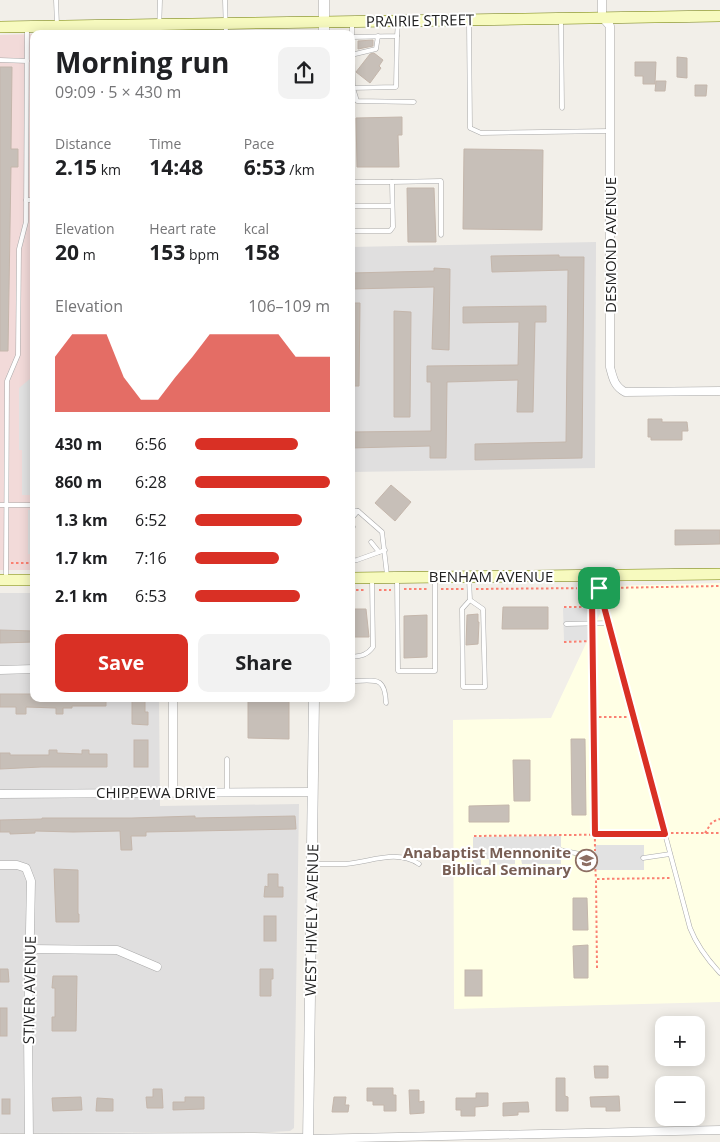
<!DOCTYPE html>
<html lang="en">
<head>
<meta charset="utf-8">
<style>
  :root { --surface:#fff; --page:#f2f2f2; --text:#202124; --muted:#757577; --accent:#d93025 }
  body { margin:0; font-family:"Open Sans",sans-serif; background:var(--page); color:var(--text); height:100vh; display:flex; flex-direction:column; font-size:19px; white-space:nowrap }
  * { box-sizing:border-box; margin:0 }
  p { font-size:16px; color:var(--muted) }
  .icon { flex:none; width:28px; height:28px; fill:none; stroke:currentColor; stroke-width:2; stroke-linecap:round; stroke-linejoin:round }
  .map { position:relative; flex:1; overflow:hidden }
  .side { position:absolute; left:30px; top:30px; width:325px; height:672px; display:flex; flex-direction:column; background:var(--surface); border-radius:10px; box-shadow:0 2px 12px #0003 }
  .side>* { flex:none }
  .buttons { position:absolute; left:655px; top:1016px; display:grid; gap:10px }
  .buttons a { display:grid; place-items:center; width:50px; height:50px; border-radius:10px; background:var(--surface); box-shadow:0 2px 12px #0003; font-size:25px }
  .pin { position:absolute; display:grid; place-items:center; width:42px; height:42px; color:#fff; margin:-21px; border-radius:10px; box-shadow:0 2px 8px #0006 }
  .round { display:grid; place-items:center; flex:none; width:52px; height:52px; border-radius:10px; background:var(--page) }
  .head { display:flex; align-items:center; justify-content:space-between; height:85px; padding:0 25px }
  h1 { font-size:28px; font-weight:700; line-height:38px }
  .metrics { display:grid; grid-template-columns:repeat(3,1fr); gap:8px; height:85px; padding:5px 25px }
  .metrics div { display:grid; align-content:center }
  .metrics b { font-size:21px; font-weight:700 }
  .metrics small { font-size:14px; font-weight:400 }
  .metrics p { font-size:14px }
  .chart { height:140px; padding:10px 25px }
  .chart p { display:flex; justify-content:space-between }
  .chart svg { width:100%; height:90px; margin-top:5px; fill:var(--accent); opacity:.7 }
  .primary-button { display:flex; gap:10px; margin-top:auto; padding:10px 25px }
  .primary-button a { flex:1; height:58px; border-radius:10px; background:var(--accent); color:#fff; font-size:20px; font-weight:700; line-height:58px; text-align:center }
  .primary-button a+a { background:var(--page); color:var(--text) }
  ul { padding:0 25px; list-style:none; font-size:16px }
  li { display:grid; grid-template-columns:80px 60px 1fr; align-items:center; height:38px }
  li i { height:12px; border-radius:6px; background:var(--accent) }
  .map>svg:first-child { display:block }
  .residential { fill:#e0dfdf }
  .commercial { fill:#f2dad9 }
  .education { fill:#ffffe5 }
  .parking { fill:#e2e2e2 }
  .building { fill:#c7bfb8; stroke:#c4b6ab }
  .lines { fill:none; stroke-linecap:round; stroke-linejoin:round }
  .service-casing { stroke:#a9a9a9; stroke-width:5 }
  .minor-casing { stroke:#a9a9a9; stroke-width:9 }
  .tertiary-casing { stroke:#a9a9a9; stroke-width:11 }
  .secondary-casing { stroke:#707d05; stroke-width:12 }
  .path { stroke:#fa8072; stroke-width:2; stroke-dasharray:2.5 2.5; stroke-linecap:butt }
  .service { stroke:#fff; stroke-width:4 }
  .minor { stroke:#fff; stroke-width:8 }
  .tertiary { stroke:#fff; stroke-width:10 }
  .secondary { stroke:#f7fabf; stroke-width:11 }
  .route-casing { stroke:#fff; stroke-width:10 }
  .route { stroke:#d93025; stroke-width:6 }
  .labels { text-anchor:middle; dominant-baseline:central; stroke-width:4; stroke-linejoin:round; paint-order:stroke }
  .street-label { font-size:15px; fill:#222; stroke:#fff }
  .education-label { font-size:15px; font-weight:bold; fill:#785e54; stroke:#fff; text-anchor:end }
</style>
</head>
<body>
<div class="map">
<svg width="720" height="1142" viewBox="0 0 720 1142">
  <rect width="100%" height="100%" fill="#f2efe9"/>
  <g class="residential">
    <polygon points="596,242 595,468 351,472 351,247"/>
    <polygon points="0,593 34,593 34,699 159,699 160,806 299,804 294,1128 290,1131 271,1132 0,1133"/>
  </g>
  <polygon class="commercial" points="34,34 34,570 0,570 0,35"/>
  <polygon class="education" points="720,583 720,1002 454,1009 453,720 551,718 613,586"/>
  <g class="parking">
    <polygon points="34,251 34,495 22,495 22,450 19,450 19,388 31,378 32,254"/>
    <rect x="28" y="510" width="6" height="44"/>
    <polygon points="563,608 591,608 592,640 564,641"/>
    <polygon points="561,836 561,864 522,864 521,859 515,859 515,864 489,865 489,859 481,859 481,865 473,865 473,837"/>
    <rect x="595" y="845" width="49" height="25"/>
  </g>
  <g class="building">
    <polygon points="373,40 373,46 358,49 358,41"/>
    <polygon points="374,53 383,60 379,66 381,68 370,83 356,72 370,54"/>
    <polygon points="677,57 687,58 687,78 677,77"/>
    <polygon points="635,62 656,62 655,84 643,84 643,76 635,76"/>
    <polygon points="0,67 12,67 11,149 18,149 18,167 11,167 8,351 0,351"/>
    <polygon points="656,81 666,81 665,91 655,91"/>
    <polygon points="695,85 707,85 706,96 695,96"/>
    <polygon points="402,117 402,135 398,135 399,167 357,167 356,118"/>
    <polygon points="464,149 543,150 542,230 463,229"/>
    <polygon points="407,188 434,188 436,242 408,242"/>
    <polygon points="559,255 559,257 584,257 582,458 475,460 475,444 566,442 568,270 492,272 491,256"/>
    <polygon points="434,268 450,269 449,350 432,349 434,287 351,289 351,273 434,271"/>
    <polygon points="351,303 360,303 359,386 351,386"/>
    <polygon points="546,306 546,322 535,322 533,412 517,412 518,380 447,382 446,458 430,458 430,446 351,448 351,432 431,431 431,382 427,382 427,366 518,365 519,322 463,323 463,307"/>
    <polygon points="394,311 411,312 410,417 394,417"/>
    <polygon points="648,419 662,419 662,422 687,422 688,431 682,431 682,440 651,440 651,437 648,437"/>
    <polygon points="391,485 411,502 395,521 375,503"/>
    <polygon points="675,530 720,530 720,544 675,545"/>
    <polygon points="503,607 548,607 548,629 502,629"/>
    <polygon points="352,609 366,609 369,637 353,637"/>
    <polygon points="478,614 478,622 479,622 478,644 466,645 467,615"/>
    <polygon points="427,615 427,657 404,658 404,616"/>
    <polygon points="0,630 34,631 34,642 0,643"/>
    <polygon points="0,694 34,694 34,699 106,699 106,706 72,706 72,708 63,708 63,714 56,714 56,708 26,707 26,714 16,714 16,707 0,707"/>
    <polygon points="132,699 145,699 145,712 148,712 148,725 132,724"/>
    <polygon points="248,699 289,699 289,739 248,738"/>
    <polygon points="571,739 585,739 586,815 572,815"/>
    <rect x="134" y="740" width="14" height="27"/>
    <polygon points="49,750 57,750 57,753 82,754 82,750 89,750 89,754 107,754 107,767 41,767 0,769 0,753 10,753 10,755 49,755"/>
    <polygon points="513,760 530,760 530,801 514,801"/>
    <polygon points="509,805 509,822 469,822 469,806"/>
    <polygon points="195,816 195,818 295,816 296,829 146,832 146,836 131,836 132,850 121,850 120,831 73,832 35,831 35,833 10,834 10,832 0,832 0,820 42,819 42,818 132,818"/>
    <polygon points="54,869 78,870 78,914 79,914 79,922 56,922"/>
    <polygon points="268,874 278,874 278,887 283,887 283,897 264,897 265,886 268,887"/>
    <polygon points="573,898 587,898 588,930 573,930"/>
    <rect x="264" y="916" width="12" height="25"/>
    <polygon points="588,945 588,978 574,978 573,946"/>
    <polygon points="0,969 8,969 9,982 0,982"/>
    <polygon points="260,969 273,969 273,979 271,979 271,996 260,996"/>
    <rect x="465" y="970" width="17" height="26"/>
    <polygon points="53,976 77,976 76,1031 52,1031 52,1017 55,1017 55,988 52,988"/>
    <rect x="0" y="1008" width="7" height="28"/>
    <polygon points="594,1066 608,1066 608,1078 595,1078"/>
    <polygon points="556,1078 565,1078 565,1096 568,1097 568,1111 556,1111"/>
    <polygon points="367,1088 393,1088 393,1095 396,1095 396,1111 384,1111 384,1105 373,1105 373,1101 367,1101"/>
    <polygon points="153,1089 162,1089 163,1108 147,1108 146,1097 153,1097"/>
    <polygon points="409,1090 419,1090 419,1102 424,1101 424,1113 410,1114"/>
    <polygon points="476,1093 488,1093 488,1106 475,1107 475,1116 461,1116 461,1110 456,1110 456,1098 476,1098"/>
    <polygon points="619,1096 620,1111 606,1111 606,1107 591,1107 590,1097"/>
    <polygon points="81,1097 82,1110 53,1111 52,1098"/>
    <polygon points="185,1097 204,1097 204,1109 173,1110 173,1102 185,1102"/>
    <polygon points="334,1097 346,1097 345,1105 349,1105 348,1112 332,1112"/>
    <polygon points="97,1098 113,1099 113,1111 96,1111"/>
    <rect x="2" y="1099" width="8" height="15"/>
    <polygon points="528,1102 529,1112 518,1112 518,1115 503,1116 503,1103"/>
  </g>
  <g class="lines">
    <defs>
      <g id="service">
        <polyline points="56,0 57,25"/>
        <polyline points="225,0 226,34"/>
        <polyline points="561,20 562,108"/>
        <polyline points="469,22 470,128 481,133 610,131"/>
        <polyline points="352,24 352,37 397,36 398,23"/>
        <polyline points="159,34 160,0"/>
        <polyline points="351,37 352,37 353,88 357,101 414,102"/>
        <polyline points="351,55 376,49 378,36"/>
        <polyline points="0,60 27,61"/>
        <polyline points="351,88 396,87 397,36"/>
        <polyline points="351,162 351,165"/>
        <polyline points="351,182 392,182 393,227 390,231 351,231"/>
        <polyline points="392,182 441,181 441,235"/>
        <polyline points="26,200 34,200"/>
        <polyline points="351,206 392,206"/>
        <polyline points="0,505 34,505"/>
        <polyline points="351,510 358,511 382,532 387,575"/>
        <polyline points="351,519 358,511"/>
        <polyline points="351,526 353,527"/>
        <polyline points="371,542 379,552"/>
        <polyline points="351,561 357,560 385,550"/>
        <polyline points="6,578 7,381 18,355 19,249 26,222 27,28"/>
        <path d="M597 578 690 928C697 946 707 959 720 973"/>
        <polyline points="397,579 398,671 435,671 435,578"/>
        <polyline points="469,579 470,600 462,609 463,687 485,687 483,609 470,600"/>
        <polyline points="566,624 609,623"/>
        <path d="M351 657C362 656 367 655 373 647L372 580"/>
        <path d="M351 681C375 681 385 675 386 703"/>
        <polyline points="227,759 227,792"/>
        <polyline points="560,850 595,857"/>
        <polyline points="643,858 670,854"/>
        <path d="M314 864C324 864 335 864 346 864 371 862 396 849 419 864"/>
      </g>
      <g id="minor">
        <path d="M602 0V17L610 26V367C613 378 614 386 625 392L720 391"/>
        <polyline points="0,670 34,669"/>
        <polyline points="173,699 173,792"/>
        <polyline points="0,794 312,792"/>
        <polyline points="0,865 17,865 26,868 31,881 28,1030 29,1142"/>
        <polyline points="30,949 117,950 157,967"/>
        <polyline points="308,1139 720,1130"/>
      </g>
      <g id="tertiary">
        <polyline points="324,34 324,0"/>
        <polyline points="0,1139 253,1138 308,1139"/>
        <polyline points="308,1142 314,699"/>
      </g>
      <g id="secondary">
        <polyline points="0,27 720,16"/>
        <polyline points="351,578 720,574"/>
        <polyline points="0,580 34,580"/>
      </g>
    </defs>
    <use href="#service" class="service-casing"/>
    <use href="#minor" class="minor-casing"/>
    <use href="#tertiary" class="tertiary-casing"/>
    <use href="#secondary" class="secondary-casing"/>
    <g class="path">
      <polyline points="11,563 34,563"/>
      <polyline points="582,588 592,597 593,616"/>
      <polyline points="606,588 720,586"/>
      <polyline points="404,589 429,589"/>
      <polyline points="441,589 464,589"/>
      <polyline points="476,589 594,588"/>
      <polyline points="351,590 366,590"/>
      <polyline points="379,590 391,590"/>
      <polyline points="564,607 592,607"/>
      <polyline points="593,629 595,851"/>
      <polyline points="564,642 593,641"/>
      <polyline points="594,717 629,717"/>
      <polyline points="671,833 720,833"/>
      <polyline points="705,833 712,822 720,819"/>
      <polyline points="474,836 659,834"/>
      <polyline points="595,864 596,879"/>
      <polyline points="597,968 596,879 672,878"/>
    </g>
    <use href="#service" class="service"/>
    <use href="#minor" class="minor"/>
    <use href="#tertiary" class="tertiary"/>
    <use href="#secondary" class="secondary"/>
  </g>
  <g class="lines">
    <defs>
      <polygon id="route" points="582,588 599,588 665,834 595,834 592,597"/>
    </defs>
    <use href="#route" class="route-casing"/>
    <use href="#route" class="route"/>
  </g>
  <defs>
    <symbol id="university-ring" viewBox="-11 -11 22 22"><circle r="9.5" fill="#fff" stroke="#8d6e63" stroke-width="1.5"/><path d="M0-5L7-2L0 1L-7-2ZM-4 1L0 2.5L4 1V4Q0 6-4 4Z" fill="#8d6e63"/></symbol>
  </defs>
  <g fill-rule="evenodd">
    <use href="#university-ring" x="574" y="848" width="25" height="25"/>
  </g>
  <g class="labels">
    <g class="street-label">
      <text transform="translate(420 20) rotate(-1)">PRAIRIE STREET</text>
      <text transform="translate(610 245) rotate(-90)">DESMOND AVENUE</text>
      <text x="491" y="576">BENHAM AVENUE</text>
      <text x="156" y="792">CHIPPEWA DRIVE</text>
      <text transform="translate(311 920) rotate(-89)">WEST HIVELY AVENUE</text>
      <text transform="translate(29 990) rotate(-89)">STIVER AVENUE</text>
    </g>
    <g class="education-label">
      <text x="571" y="852">Anabaptist Mennonite<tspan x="571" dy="17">Biblical Seminary</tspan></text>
    </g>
  </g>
</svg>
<div class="buttons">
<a>+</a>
<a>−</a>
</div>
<div class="pin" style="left:599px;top:588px;background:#1e9e55"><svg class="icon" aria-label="arrive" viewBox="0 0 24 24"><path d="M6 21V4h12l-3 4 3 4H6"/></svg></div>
<section class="side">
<div class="head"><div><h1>Morning run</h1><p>09:09 · 5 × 430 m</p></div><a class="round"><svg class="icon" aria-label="share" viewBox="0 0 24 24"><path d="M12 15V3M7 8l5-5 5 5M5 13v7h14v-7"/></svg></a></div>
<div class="metrics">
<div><p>Distance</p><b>2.15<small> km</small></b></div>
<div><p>Time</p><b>14:48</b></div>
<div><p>Pace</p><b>6:53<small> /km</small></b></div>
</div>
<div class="metrics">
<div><p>Elevation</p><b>20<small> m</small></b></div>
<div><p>Heart rate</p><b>153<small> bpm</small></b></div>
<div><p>kcal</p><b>158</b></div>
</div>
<div class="chart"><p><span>Elevation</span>106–109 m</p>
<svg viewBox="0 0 160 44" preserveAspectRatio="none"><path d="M0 44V17L10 6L20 6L30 6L40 27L50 38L60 38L70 27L80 17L90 6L100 6L110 6L120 6L130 6L140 17L150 17L160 17V44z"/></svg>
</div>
<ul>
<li><b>430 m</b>6:56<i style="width:76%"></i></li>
<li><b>860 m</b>6:28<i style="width:100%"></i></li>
<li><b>1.3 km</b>6:52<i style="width:79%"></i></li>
<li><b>1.7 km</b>7:16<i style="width:62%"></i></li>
<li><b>2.1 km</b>6:53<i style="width:78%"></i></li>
</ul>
<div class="primary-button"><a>Save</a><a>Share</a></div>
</section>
</div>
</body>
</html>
